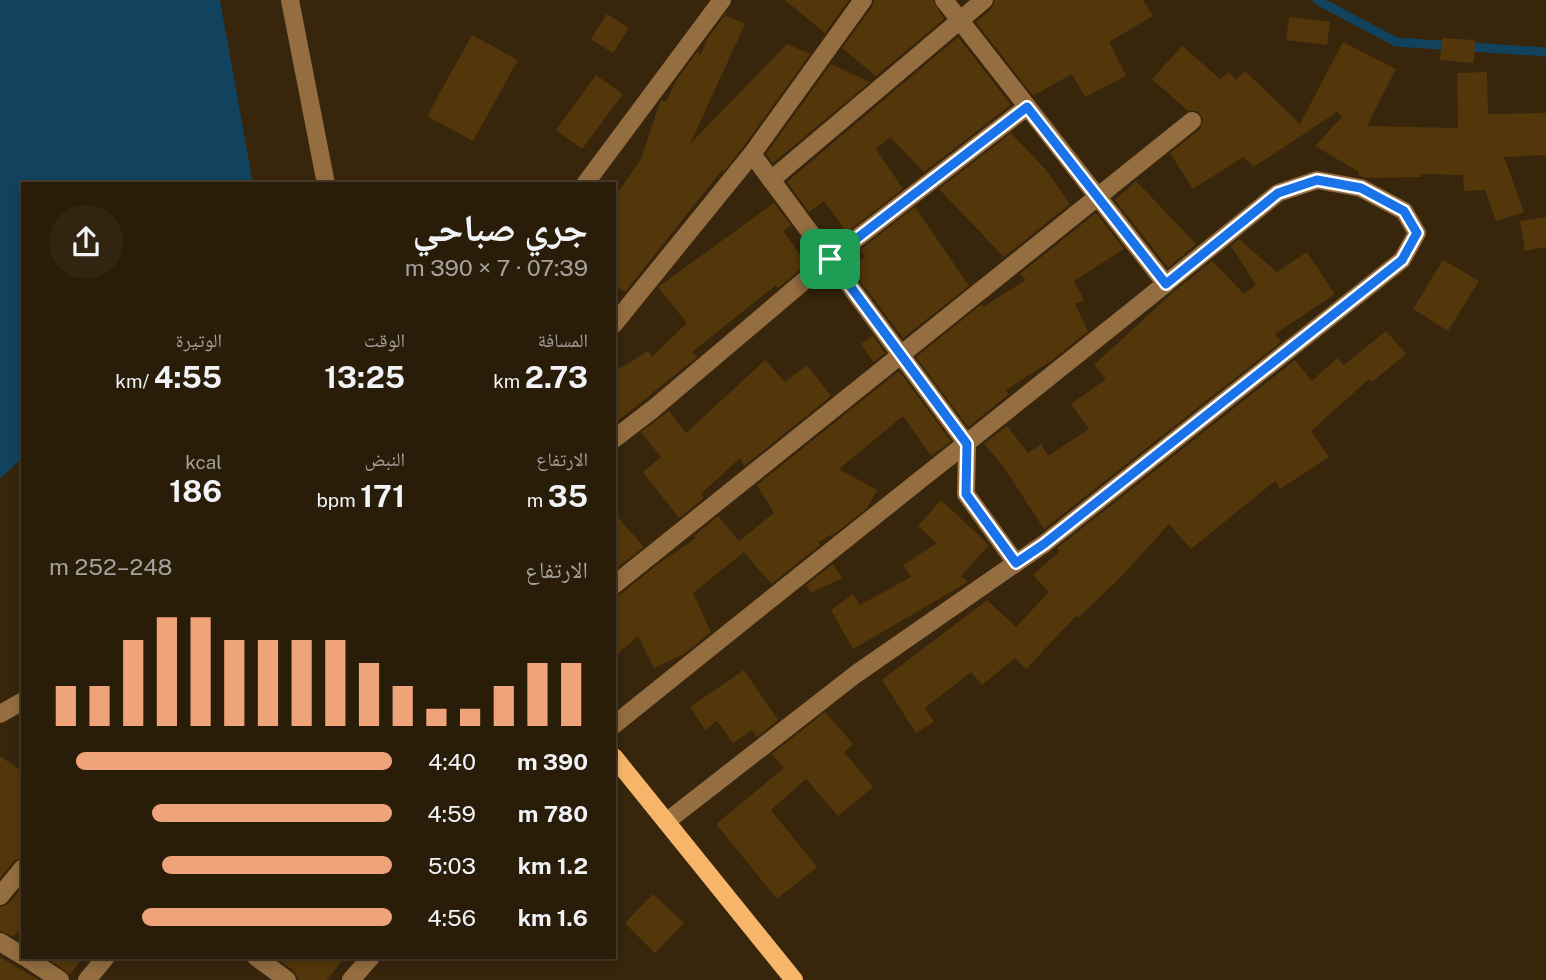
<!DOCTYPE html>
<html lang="ar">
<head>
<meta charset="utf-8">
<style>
  :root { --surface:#291c09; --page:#312512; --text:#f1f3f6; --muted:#a5a19c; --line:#453a2a; --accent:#efa378 }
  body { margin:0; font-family:"Public Sans","Noto Naskh Arabic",sans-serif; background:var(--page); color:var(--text); direction:rtl; height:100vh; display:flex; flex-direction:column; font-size:26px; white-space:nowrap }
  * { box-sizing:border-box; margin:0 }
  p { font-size:23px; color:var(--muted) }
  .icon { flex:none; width:38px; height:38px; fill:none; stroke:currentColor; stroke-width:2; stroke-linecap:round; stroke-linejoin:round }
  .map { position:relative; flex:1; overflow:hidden; direction:ltr }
  .drawer { position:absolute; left:21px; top:182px; width:595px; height:777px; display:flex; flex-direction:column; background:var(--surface); border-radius:0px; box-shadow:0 4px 10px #0003,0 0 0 2px var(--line); direction:rtl }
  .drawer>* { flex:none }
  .pin { position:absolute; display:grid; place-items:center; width:60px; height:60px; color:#fff; margin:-30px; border-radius:14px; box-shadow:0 4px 10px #0006 }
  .round { display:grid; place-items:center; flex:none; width:74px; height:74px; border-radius:37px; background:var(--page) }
  .summary { display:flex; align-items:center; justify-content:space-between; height:119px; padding:0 28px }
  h1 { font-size:38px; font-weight:700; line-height:52px }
  .metrics { display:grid; grid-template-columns:repeat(3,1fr); gap:10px; height:119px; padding:7px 28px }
  .metrics div { display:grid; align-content:center }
  .metrics b { font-size:30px; font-weight:700 }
  .metrics small { font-size:19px; font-weight:400 }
  .metrics p { font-size:19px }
  .chart { height:196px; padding:14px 28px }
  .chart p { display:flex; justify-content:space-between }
  .chart svg { width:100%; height:126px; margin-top:7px; stroke:var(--accent); stroke-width:6 }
  ul { padding:0 28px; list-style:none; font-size:23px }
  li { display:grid; grid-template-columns:112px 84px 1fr; align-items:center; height:52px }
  li i { height:18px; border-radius:9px; background:var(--accent) }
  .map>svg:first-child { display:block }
  .water { fill:#11435e }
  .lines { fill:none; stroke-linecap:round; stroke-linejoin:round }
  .stream { stroke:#11435e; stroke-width:9 }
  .building { fill:#53370a }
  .minor { stroke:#946d40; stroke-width:18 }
  .major { stroke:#f6b569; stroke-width:18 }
  .route-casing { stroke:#fff; stroke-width:14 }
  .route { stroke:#1a73e8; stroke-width:9 }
</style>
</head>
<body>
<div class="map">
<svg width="1546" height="980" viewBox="0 0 1546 980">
  <rect width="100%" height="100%" fill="#37250c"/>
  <polygon class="water" points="0,0 220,0 253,184 23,184 23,457 0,479"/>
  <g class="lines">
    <polyline class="stream" points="1317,0 1396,42 1546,52"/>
  </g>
  <g class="building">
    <polygon points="785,0 849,0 825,33"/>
    <polygon points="874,0 933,0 944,19 876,76 842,48 872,7"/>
    <polygon points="995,0 1143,0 1153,16 1109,42 1126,76 1085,97 1072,74 1033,96 976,22 992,8"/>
    <polygon points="607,14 629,28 613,53 591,39"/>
    <polygon points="725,15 745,24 690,144 787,44 810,54 743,147 724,171 722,170 625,292 614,285 614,198 641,159 660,102 661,100 666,102 676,81 697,52 701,54 708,38"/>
    <polygon points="1289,17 1330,22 1327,45 1286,40"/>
    <polygon points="472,35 518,60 473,141 427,116"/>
    <polygon points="958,37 1011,105 924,172 890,137 876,149 903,189 847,232 824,201 809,212 787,182"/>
    <polygon points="1442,38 1475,40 1474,63 1440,60"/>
    <polygon points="1343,42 1396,69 1367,126 1458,128 1457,73 1487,72 1488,114 1546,113 1546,155 1504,157 1524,212 1496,221 1485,190 1464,191 1463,175 1421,174 1421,177 1367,178 1359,176 1359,172 1315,146 1342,117 1337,112 1254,167 1243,157 1193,189 1170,153 1200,129 1203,119 1197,111 1188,111 1152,79 1182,46 1220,79 1229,72 1236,80 1245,71 1300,124"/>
    <polygon points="831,64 870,82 773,163 766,154"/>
    <polygon points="596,75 623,94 582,149 556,130"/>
    <polygon points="1011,133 1046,170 1070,204 1004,257 939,189"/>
    <polygon points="1136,181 1196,244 1168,268 1115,200"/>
    <polygon points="774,203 791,225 783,231 807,264 778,288 776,285 692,352 697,357 614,424 614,372 648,351 652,357 687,323 658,287"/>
    <polygon points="915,207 969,286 903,338 852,270 865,256 860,250"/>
    <polygon points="1096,213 1124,249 1074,281 1084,300 1075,304 1088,331 1051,361 1006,390 1009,394 968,427 916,357 982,304 983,307 1026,280 1020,274"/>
    <polygon points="1546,217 1546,247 1525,251 1520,221"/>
    <polygon points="1239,239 1277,272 1307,252 1335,294 1275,334 1281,342 1044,529 1003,466 984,444 1007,426 1028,453 1041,444 1048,456 1089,429 1071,404 1106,379 1094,365 1171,294 1212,261 1244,294 1256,285 1231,246"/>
    <polygon points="1443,260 1479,281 1448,331 1413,309"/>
    <polygon points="1386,331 1406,354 1372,382 1369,379 1311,431 1329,457 1280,489 1275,481 1191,549 1169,524 1120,578 1078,618 1076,616 1026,669 1015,658 982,685 971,672 925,708 934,722 916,733 882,680 987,600 1016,627 1049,592 1033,575 1059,552 1057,548 1295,360 1312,381 1337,358 1344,365"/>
    <polygon points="873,336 885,353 873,362 861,344"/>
    <polygon points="765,360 785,382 807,365 831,396 744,466 740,458 701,494 704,498 679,518 643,472 661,457 641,432 669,411 686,433"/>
    <polygon points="899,371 951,441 931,456 903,416 839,469 877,490 867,508 837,532 818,542 820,545 771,584 744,552 693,593 711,632 684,654 654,668 638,636 614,657 614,596 621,594 658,564 696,538 694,536 718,516 739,541 774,513 757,485"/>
    <polygon points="941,500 989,545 961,576 968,582 853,649 831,610 853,594 860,605 911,577 903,565 937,543 918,526"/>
    <polygon points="614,513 644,547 614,570"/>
    <polygon points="833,564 842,578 811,593 806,585"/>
    <polygon points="744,670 778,720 757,737 752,730 733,743 717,721 705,730 690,707"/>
    <polygon points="825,712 853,744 844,752 873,787 838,816 806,779 771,810 817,867 777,899 716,824 784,768 772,754"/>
    <polygon points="0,756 23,772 23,857 14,861 0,878"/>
    <polygon points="23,886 23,925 14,937 0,931 0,907 8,904"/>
    <polygon points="653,894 684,923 655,953 625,923"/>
    <polygon points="0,955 0,957 39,980 0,980"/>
    <polygon points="46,957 83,957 70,975"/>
    <polygon points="275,957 345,957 327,980 299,980 294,971"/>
  </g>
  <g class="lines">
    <g class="minor">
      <polyline points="290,0 326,184"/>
      <polyline points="944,0 1166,284"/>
      <polyline points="771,180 984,0"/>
      <polyline points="585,184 722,0"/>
      <polyline points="614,324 752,154 863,0"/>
      <polyline points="614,439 653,409 830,259 1027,107"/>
      <polyline points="614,585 1192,121"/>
      <polyline points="0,714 23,701"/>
      <path d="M614 725C835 546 1058 372 1278 193L1317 180 1361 188 1404 211 1417 233 1402 260 1044 544 1016 563"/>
      <polyline points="666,822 856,674 1016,563 966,494 967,444 752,154"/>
      <polyline points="0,896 23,868"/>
      <polyline points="0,942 23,956"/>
      <polyline points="25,957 60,980"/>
      <polyline points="256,957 287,980"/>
      <polyline points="87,980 106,957"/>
      <polyline points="351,980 371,957"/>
    </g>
    <polyline class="major" points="614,757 794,980"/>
  </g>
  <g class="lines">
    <defs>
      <polygon id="route" points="1027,107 1166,284 1278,193 1317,180 1361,188 1404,211 1417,233 1402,260 1044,544 1016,563 966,494 967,444 830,259"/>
    </defs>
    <use href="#route" class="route-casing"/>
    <use href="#route" class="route"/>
  </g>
</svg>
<div class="pin" style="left:830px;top:259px;background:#1e9e55"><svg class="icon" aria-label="arrive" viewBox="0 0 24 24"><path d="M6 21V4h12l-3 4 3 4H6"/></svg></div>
<section class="drawer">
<div class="summary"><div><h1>جري صباحي</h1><p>07:39 · 7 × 390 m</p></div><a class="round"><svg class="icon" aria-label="share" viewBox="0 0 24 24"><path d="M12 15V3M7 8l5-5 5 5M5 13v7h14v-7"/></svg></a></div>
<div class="metrics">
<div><p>المسافة</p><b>2.73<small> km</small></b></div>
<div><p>الوقت</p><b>13:25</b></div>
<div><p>الوتيرة</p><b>4:55<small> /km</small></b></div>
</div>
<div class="metrics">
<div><p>الارتفاع</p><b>35<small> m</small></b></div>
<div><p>النبض</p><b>171<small> bpm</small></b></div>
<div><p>kcal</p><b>186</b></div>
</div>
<div class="chart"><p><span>الارتفاع</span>248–252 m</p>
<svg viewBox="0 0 160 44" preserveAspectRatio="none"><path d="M5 44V30M15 44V30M25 44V14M35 44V6M45 44V6M55 44V14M65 44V14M75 44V14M85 44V14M95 44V22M105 44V30M115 44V38M125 44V38M135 44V30M145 44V22M155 44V22"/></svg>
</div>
<ul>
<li><b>390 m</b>4:40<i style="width:92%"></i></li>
<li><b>780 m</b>4:59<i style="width:70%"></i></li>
<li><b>1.2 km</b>5:03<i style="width:67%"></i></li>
<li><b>1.6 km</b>4:56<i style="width:73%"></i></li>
</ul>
</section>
</div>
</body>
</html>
